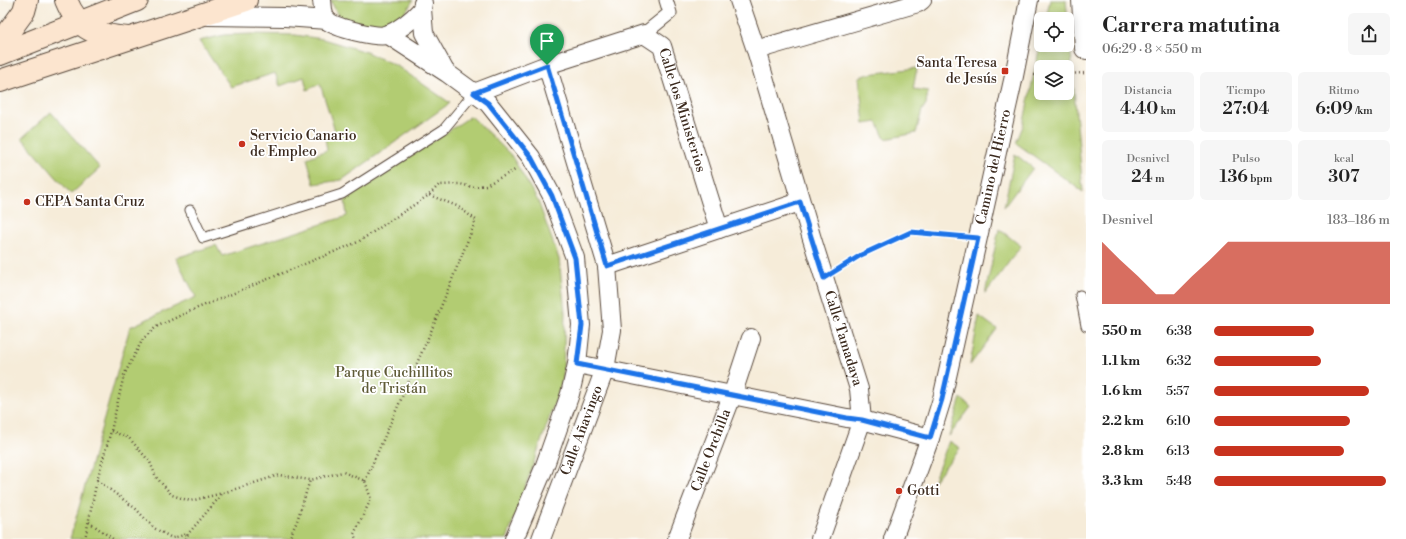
<!DOCTYPE html>
<html lang="es">
<head>
<meta charset="utf-8">
<style>
  :root { --surface:#fff; --page:#f6f6f6; --text:#222; --muted:#767676; --accent:#c8321e }
  body { margin:0; font-family:"Libre Bodoni",serif; background:var(--page); color:var(--text); height:100vh; display:flex; flex-direction:column; font-size:15px; white-space:nowrap }
  * { box-sizing:border-box; margin:0 }
  p { font-size:13px; color:var(--muted) }
  .icon { flex:none; width:22px; height:22px; fill:none; stroke:currentColor; stroke-width:2; stroke-linecap:round; stroke-linejoin:round }
  .map { position:relative; flex:1; overflow:hidden }
  .drawer { display:flex; flex-direction:column; background:var(--surface); width:320px }
  .drawer>* { flex:none }
  .fabs { position:absolute; left:1034px; top:12px; display:grid; gap:8px }
  .fabs a { display:grid; place-items:center; width:40px; height:40px; border-radius:6px; background:var(--surface); box-shadow:0 2px 10px #0003; font-size:20px }
  .pin { position:absolute; display:grid; place-items:center; width:34px; height:34px; color:#fff; margin:-41px -17px; border-radius:50% 50% 50% 0; rotate:-45deg; box-shadow:0 0 4px #0007 }
  .pin .icon { rotate:45deg }
  .round { display:grid; place-items:center; flex:none; width:42px; height:42px; border-radius:6px; background:var(--page) }
  .overview { display:flex; align-items:center; justify-content:space-between; height:68px; padding:0 16px }
  h1 { font-size:22px; font-weight:600; line-height:30px }
  .figures { display:grid; grid-template-columns:repeat(3,1fr); gap:6px; height:68px; padding:4px 16px }
  .figures div { display:grid; align-content:center; border-radius:6px; background:var(--page); text-align:center }
  .figures b { font-size:17px; font-weight:600 }
  .figures small { font-size:11px; font-weight:400 }
  .figures p { font-size:11px }
  .chart { height:112px; padding:8px 16px }
  .chart p { display:flex; justify-content:space-between }
  .chart svg { width:100%; height:72px; margin-top:4px; fill:var(--accent); opacity:.7 }
  ul { padding:0 16px; list-style:none; font-size:13px }
  li { display:grid; grid-template-columns:64px 48px 1fr; align-items:center; height:30px }
  li i { height:10px; border-radius:5px; background:var(--accent) }
  main { display:flex; flex:1; min-height:0 }
  .map>svg:first-child { display:block }
  .green { fill:#b2cc72; stroke:#767b48; fill-rule:evenodd }
  .lines { fill:none; stroke-linecap:round; stroke-linejoin:round }
  .service-casing { stroke:#57473a; stroke-width:11 }
  .pedestrian-casing { stroke:#57473a; stroke-width:15 }
  .minor-casing { stroke:#57473a; stroke-width:20 }
  .tertiary-casing { stroke:#57473a; stroke-width:24 }
  .secondary-casing { stroke:#57473a; stroke-width:24 }
  .path { stroke:#57473a; stroke-width:2.5; stroke-dasharray:1 3; stroke-linecap:butt }
  .service { stroke:#fff; stroke-width:9 }
  .pedestrian { stroke:#fff; stroke-width:13 }
  .minor { stroke:#fff; stroke-width:18 }
  .tertiary { stroke:#fff; stroke-width:22 }
  .secondary { stroke:#fce5cf; stroke-width:22 }
  .route-casing { stroke:#fff; stroke-width:8 }
  .route { stroke:#1a73e8; stroke-width:5 }
  .poi-dot { fill:#c8321e; stroke:#fff; stroke-width:1.5 }
  .labels { text-anchor:middle; dominant-baseline:central; stroke-width:3.5; stroke-linejoin:round; paint-order:stroke }
  .poi-label { font-size:14px; fill:#3b2a1e; stroke:#fff; text-anchor:start }
  .street-label { font-size:14px; fill:#3b2a1e; stroke:#fff }
  .park-label { font-size:14px; fill:#5f5b37; stroke:#fff }
</style>
</head>
<body>
<main>
<div class="map">
<svg width="1086" height="539" viewBox="0 0 1086 539">
  <rect width="100%" height="100%" fill="#fff"/>
  <filter id="ink" filterUnits="userSpaceOnUse"><feTurbulence type="fractalNoise" baseFrequency=".025" numOctaves="2"/><feDisplacementMap in="SourceGraphic" scale="8" xChannelSelector="R" yChannelSelector="G"/><feConvolveMatrix kernelMatrix="1 2 1 2 8 2 1 2 1" color-interpolation-filters="sRGB"/></filter>
  <filter id="wash" filterUnits="userSpaceOnUse"><feTurbulence type="fractalNoise" baseFrequency=".012" numOctaves="4" result="noise"/><feDisplacementMap in="SourceGraphic" scale="16" xChannelSelector="R" yChannelSelector="G"/><feGaussianBlur stdDeviation="0.9" result="paint"/><feColorMatrix in="noise" values="0 0 0 0 0 0 0 0 0 0 0 0 0 0 0 0 0 1.4 0 .05"/><feComposite in="paint" operator="in"/></filter>
  <g filter="url(#wash)">
    <rect width="100%" height="100%" fill="#f6ecd9"/>
    <g class="green">
      <path d="M330 0H413C401 25 379 32 354 22 350 21 345 20 342 18 337 14 333 5 330 0Z"/>
      <path d="M1050 0H1066L1083 192 1016 143 1023 126 1041 41V45H1067V19H1046ZM1041 67H1067V93H1041Z"/>
      <polygon points="252,34 295,35 323,39 366,52 397,66 450,103 342,180 314,184 307,158 327,150 325,138 336,134 320,84 307,90 304,77 280,86 275,73 231,87 199,41 224,35"/>
      <polygon points="917,68 913,89 928,91 926,104 922,110 916,133 885,139 877,122 864,124 859,77 869,74"/>
      <polygon points="51,112 100,168 71,194 22,138"/>
      <polygon points="471,116 511,155 538,201 559,259 565,312 563,379 507,539 70,539 130,327 196,297 176,258 216,245 222,256 347,216 345,200"/>
      <polygon points="1015,154 1033,168 1004,207"/>
      <polygon points="999,229 1021,246 985,294"/>
      <polygon points="979,316 997,329 970,365"/>
      <polygon points="961,398 971,407 949,436"/>
      <polygon points="949,441 960,448 933,482"/>
    </g>
  </g>
  <g filter="url(#ink)">
    <g class="lines">
      <defs>
        <g id="service">
          <polyline points="190,210 203,238 342,194 444,129 474,93"/>
          <polyline points="1080,295 1086,326"/>
        </g>
        <polyline id="pedestrian" points="644,34 670,13 666,0"/>
        <g id="minor">
          <path d="M322 0C323 6 322 16 328 21 336 28 377 38 387 35 401 29 412 20 422 9"/>
          <path id="s1" d="M739 0 756 50 812 239 859 389 862 420 820 539"/>
          <polyline points="423,3 422,9 424,33 445,71"/>
          <polyline points="208,16 285,17 327,20"/>
          <polyline points="387,34 447,73 488,103 531,157 552,196 575,258 581,325 577,364 570,394 544,468 514,539"/>
          <polyline points="756,50 918,3 922,0"/>
          <path id="s2" d="M474 93 547 65 644 34 662 46 719 229"/>
          <polyline points="607,266 800,202"/>
          <polyline points="577,364 847,418 862,420 930,438"/>
          <path id="s3" d="M541 539 605 369 612 330 607 266 547 65"/>
          <path id="s4" d="M677 539 732 396 751 338"/>
          <path id="s5" d="M893 539 930 438 942 399 1014 76 1029 0"/>
        </g>
        <polyline id="tertiary" points="1083,0 1086,48"/>
        <g id="secondary">
          <path d="M66 0C79 32 97 35 128 38"/>
          <polyline points="0,44 24,11 27,0"/>
          <polyline points="0,54 137,0"/>
          <polyline points="0,81 246,0"/>
        </g>
      </defs>
      <use href="#service" class="service-casing"/>
      <use href="#pedestrian" class="pedestrian-casing"/>
      <use href="#minor" class="minor-casing"/>
      <use href="#tertiary" class="tertiary-casing"/>
      <use href="#secondary" class="secondary-casing"/>
      <g class="path">
        <polyline points="1067,74 1086,73"/>
        <polyline points="1034,75 1041,75"/>
        <polyline points="839,268 861,255 911,231 959,236"/>
        <polyline points="111,431 129,438 150,462 156,477 172,495 190,501 223,493"/>
        <polyline points="97,480 136,509 154,528 172,538 188,534"/>
        <polyline points="365,481 432,329 476,220 457,206 429,195"/>
        <polyline points="89,522 113,539"/>
        <polyline points="85,539 97,480 111,431 124,375 143,339 156,327 188,312 358,242 429,195 439,185 460,184 472,187 486,185 517,169"/>
        <polyline points="186,539 188,534 223,493 279,475 310,480 343,472 365,481 371,499 354,534 356,539"/>
        <polyline points="289,539 297,521 310,480"/>
      </g>
      <use href="#service" class="service"/>
      <use href="#pedestrian" class="pedestrian"/>
      <use href="#minor" class="minor"/>
      <use href="#tertiary" class="tertiary"/>
      <use href="#secondary" class="secondary"/>
    </g>
  </g>
  <g class="lines" filter="url(#ink)">
    <defs>
      <polygon id="route" points="547,65 607,266 800,202 824,278 861,255 911,232 978,238 942,399 930,438 862,420 847,418 577,364 582,325 575,258 552,196 531,157 488,103 474,93"/>
    </defs>
    <use href="#route" class="route-casing"/>
    <use href="#route" class="route"/>
  </g>
  <g class="poi-dot">
    <rect x="1001" y="67" width="8" height="8" rx="2"/>
    <circle cx="242" cy="144" r="4"/>
    <circle cx="27" cy="202" r="4"/>
    <circle cx="899" cy="491" r="4"/>
  </g>
  <g class="labels">
    <g class="poi-label">
      <text x="997" y="63" text-anchor="end">Santa Teresa<tspan x="997" dy="16">de Jesús</tspan></text>
      <text x="250" y="136">Servicio Canario<tspan x="250" dy="16">de Empleo</tspan></text>
      <text x="35" y="202">CEPA Santa Cruz</text>
      <text x="907" y="491">Gotti</text>
    </g>
    <g class="street-label">
      <text stroke="none"><textPath href="#s2" startOffset="269">Calle los Ministerios</textPath></text>
      <text stroke="none"><textPath href="#s5" startOffset="386">Camino del Hierro</textPath></text>
      <text stroke="none"><textPath href="#s1" startOffset="354">Calle Tamadaya</textPath></text>
      <text stroke="none"><textPath href="#s3" startOffset="116">Calle Añavingo</textPath></text>
      <text stroke="none"><textPath href="#s4" startOffset="95">Calle Orchilla</textPath></text>
    </g>
    <g class="park-label">
      <text x="394" y="373">Parque Cuchillitos<tspan x="394" dy="16">de Tristán</tspan></text>
    </g>
  </g>
</svg>
<div class="fabs">
<a><svg class="icon" aria-label="locate" viewBox="0 0 24 24"><circle cx="12" cy="12" r="6"/><path d="M12 2v4M12 18v4M2 12h4M18 12h4"/></svg></a>
<a><svg class="icon" aria-label="layers" viewBox="0 0 24 24"><path d="M12 4l9 5-9 5-9-5zM3 14l9 5 9-5"/></svg></a>
</div>
<div class="pin" style="left:547px;top:65px;background:#1e9e55"><svg class="icon" aria-label="arrive" viewBox="0 0 24 24"><path d="M6 21V4h12l-3 4 3 4H6"/></svg></div>
</div>
<section class="drawer">
<div class="overview"><div><h1>Carrera matutina</h1><p>06:29 · 8 × 550 m</p></div><a class="round"><svg class="icon" aria-label="share" viewBox="0 0 24 24"><path d="M12 15V3M7 8l5-5 5 5M5 13v7h14v-7"/></svg></a></div>
<div class="figures">
<div><p>Distancia</p><b>4.40<small> km</small></b></div>
<div><p>Tiempo</p><b>27:04</b></div>
<div><p>Ritmo</p><b>6:09<small> /km</small></b></div>
</div>
<div class="figures">
<div><p>Desnivel</p><b>24<small> m</small></b></div>
<div><p>Pulso</p><b>136<small> bpm</small></b></div>
<div><p>kcal</p><b>307</b></div>
</div>
<div class="chart"><p><span>Desnivel</span>183–186 m</p>
<svg viewBox="0 0 160 44" preserveAspectRatio="none"><path d="M0 44V6L10 17L20 27L30 38L40 38L50 27L60 17L70 6L80 6L90 6L100 6L110 6L120 6L130 6L140 6L150 6L160 6V44z"/></svg>
</div>
<ul>
<li><b>550 m</b>6:38<i style="width:57%"></i></li>
<li><b>1.1 km</b>6:32<i style="width:61%"></i></li>
<li><b>1.6 km</b>5:57<i style="width:88%"></i></li>
<li><b>2.2 km</b>6:10<i style="width:77%"></i></li>
<li><b>2.8 km</b>6:13<i style="width:74%"></i></li>
<li><b>3.3 km</b>5:48<i style="width:98%"></i></li>
</ul>
</section>
</main>
</body>
</html>
